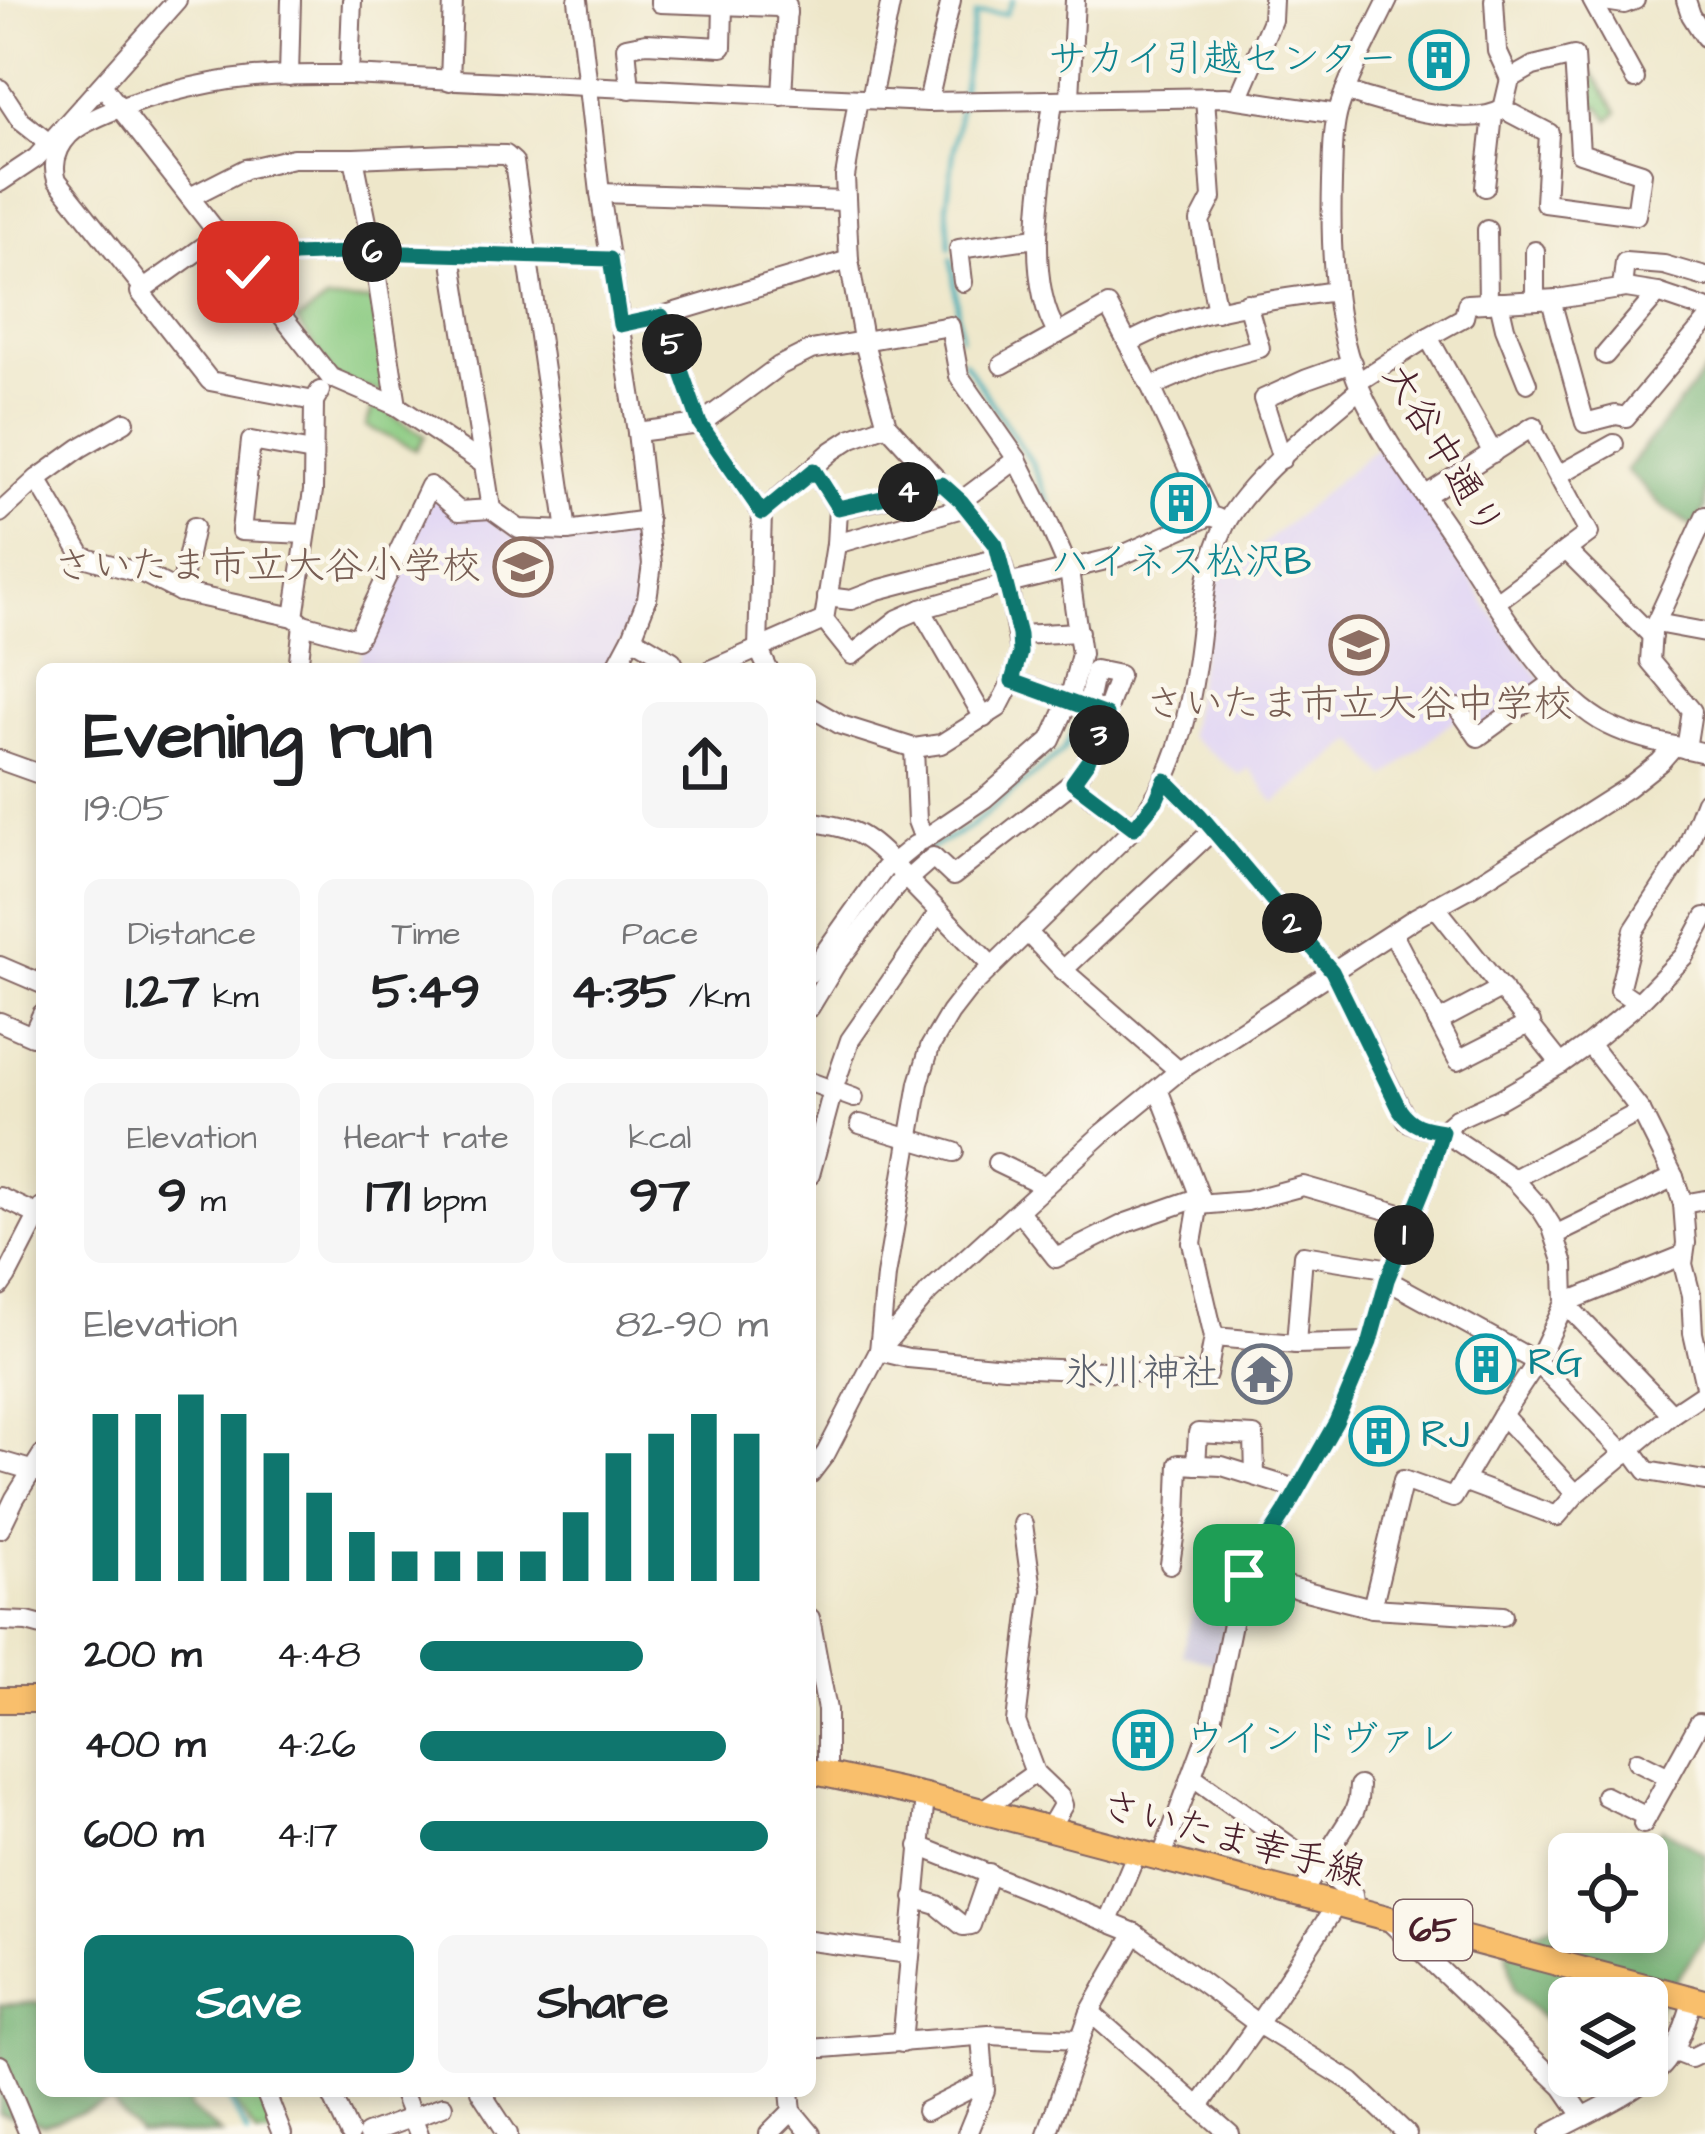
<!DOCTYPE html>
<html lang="en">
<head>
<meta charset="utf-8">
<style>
  :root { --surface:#fff; --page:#f6f6f6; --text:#202124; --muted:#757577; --accent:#0f766e }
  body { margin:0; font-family:"Architects Daughter","Klee One",sans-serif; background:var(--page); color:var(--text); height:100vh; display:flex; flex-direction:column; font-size:45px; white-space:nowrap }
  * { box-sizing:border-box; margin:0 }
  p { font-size:39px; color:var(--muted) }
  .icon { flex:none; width:66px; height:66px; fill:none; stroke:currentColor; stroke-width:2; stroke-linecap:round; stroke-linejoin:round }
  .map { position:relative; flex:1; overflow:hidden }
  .side { position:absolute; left:36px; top:663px; width:780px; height:1434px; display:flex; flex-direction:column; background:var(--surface); border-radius:18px; box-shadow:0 6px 18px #0003 }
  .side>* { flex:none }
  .buttons { position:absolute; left:1548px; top:1833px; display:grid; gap:24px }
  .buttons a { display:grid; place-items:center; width:120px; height:120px; border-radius:18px; background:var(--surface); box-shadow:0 6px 18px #0003; font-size:60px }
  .pin { position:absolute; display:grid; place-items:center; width:102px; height:102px; color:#fff; margin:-51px; border-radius:24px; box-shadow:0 6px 18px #0006 }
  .km { position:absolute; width:60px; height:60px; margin:-30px; border-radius:50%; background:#222; color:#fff; font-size:33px; line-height:60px; text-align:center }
  .round { display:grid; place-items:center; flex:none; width:126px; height:126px; border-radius:18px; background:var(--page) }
  .headline { display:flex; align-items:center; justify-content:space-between; height:204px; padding:0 48px }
  h1 { font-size:66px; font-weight:800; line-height:90px }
  .metrics { display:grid; grid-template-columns:repeat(3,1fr); gap:18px; height:204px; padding:12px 48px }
  .metrics div { display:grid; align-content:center; border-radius:18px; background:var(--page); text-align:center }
  .metrics b { font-size:51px; font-weight:800 }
  .metrics small { font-size:33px; font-weight:400 }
  .metrics p { font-size:33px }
  .chart { height:336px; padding:24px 48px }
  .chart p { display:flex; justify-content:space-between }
  .chart svg { width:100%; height:216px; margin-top:12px; stroke:var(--accent); stroke-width:6 }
  .cta { display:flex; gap:24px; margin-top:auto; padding:24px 48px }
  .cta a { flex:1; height:138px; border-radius:18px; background:var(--accent); color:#fff; font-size:48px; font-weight:800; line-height:138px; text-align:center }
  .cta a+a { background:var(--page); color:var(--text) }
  ul { padding:0 48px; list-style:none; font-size:39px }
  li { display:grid; grid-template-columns:192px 144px 1fr; align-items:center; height:90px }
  li i { height:30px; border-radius:15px; background:var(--accent) }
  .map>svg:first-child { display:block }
  .built { fill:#e0d4f4 }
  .industrial { fill:#c4c0db }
  .green { fill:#8bcb82; stroke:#6a7556; stroke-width:3 }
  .forest { fill:#70af70; stroke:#5d674e; stroke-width:3 }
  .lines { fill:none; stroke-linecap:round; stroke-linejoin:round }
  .stream { stroke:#3bacb6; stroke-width:4.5 }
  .minor-casing { stroke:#836563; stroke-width:22 }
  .major-casing { stroke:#836563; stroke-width:28 }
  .minor { stroke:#fff; stroke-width:18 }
  .major { stroke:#f9bf6c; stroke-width:24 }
  .route-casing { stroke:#fff; stroke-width:24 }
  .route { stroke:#0f766e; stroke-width:15 }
  .labels { text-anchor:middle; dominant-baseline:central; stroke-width:9; stroke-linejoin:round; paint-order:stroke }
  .shield { fill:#fbf7ec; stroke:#7f6065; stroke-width:3 }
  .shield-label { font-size:36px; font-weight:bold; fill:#4a1f2b }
  .culture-label { font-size:39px; fill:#0d838f; stroke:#fbf7ec; text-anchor:start }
  .street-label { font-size:39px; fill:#4a1f2b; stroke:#fbf7ec }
  .education-label { font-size:39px; fill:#785e54; stroke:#fbf7ec; text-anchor:end }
  .worship-label { font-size:39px; fill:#5b616d; stroke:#fbf7ec; text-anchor:end }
</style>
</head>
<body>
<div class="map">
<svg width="1705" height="2134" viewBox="0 0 1705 2134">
  <rect width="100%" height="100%" fill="#fbf7ec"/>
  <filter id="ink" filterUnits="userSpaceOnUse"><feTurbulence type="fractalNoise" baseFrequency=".00833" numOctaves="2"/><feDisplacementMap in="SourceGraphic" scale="24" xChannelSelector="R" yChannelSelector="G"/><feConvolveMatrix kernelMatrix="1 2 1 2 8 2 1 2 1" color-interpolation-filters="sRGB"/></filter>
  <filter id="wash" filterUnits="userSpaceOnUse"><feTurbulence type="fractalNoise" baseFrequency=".004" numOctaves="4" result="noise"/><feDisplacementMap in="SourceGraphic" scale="48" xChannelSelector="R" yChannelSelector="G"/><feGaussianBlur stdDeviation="2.7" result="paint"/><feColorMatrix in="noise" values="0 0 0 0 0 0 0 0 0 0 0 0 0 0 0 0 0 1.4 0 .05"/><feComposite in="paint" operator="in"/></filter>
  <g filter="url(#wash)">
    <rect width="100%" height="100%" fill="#eee7ca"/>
    <g class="built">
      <polygon points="1380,445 1469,575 1487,606 1544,684 1483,730 1457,717 1386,777 1355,740 1275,803 1249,768 1240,775 1188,736 1211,594 1224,543 1239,564"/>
      <polygon points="432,495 485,516 522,542 644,535 646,592 607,669 355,669"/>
    </g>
    <polygon class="industrial" points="1192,1612 1225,1623 1217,1664 1182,1654"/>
    <g class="green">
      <polygon points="1589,68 1618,112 1609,120 1599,106 1589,112 1585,69"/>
      <polygon points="375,300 389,395 337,379 297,321 326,301"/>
      <polygon points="374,404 390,411 391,415 425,436 416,450 366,426"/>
      <polygon points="233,2091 263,2091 280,2134 256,2134 234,2102"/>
    </g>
    <g class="forest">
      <polygon points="1705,371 1705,509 1693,527 1662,506 1626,470"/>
      <polygon points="1663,1828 1705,1854 1705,1937 1656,2010 1653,2033 1647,2036 1647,1998 1569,1998 1569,2044 1514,1990 1506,1946 1569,1916 1569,1932 1647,1932 1647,1854 1639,1854"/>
      <polygon points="42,2002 42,2091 188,2091 190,2109 221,2134 139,2134 111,2102 44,2125 0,2114 0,2005"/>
    </g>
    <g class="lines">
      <g class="stream">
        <polyline points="962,93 975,15 986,13 1006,14 1013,0"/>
        <polyline points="950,248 947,203 960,104"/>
        <polyline points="951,259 961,337"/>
        <polyline points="964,361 1032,463 1050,505"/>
        <polyline points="1078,571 1081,579 1090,666"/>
        <polyline points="912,859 970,827 1064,750 1081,712"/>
        <polyline points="229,2091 229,2100 248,2134"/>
      </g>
    </g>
  </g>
  <g filter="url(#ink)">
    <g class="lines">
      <defs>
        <g id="minor">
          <polyline points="578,0 600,193 637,432 652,564 647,599 632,637 615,669"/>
          <polyline points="660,0 660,3 778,7 787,13"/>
          <path d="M1388 0C1371 35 1351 71 1339 108 1332 131 1333 158 1332 181 1330 250 1333 324 1360 388 1384 444 1425 493 1458 544 1495 600 1547 694 1608 725 1638 740 1673 745 1705 753"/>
          <polyline points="1494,0 1497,51 1510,79"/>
          <polyline points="1592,0 1635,79"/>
          <polyline points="1598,0 1624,4 1635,0"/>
          <polyline points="1686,0 1691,15 1705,37"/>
          <polyline points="349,75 352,0"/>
          <polyline points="289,76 291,0"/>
          <polyline points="450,81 453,0"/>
          <polyline points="102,85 330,377 397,406 482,463"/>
          <polyline points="0,89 21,121 49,143"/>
          <polyline points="630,89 626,47 646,43 722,47 723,5"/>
          <path d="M1345 91C1380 103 1471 130 1503 109L1510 79 1533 66 1574 56 1580 153 1642 173 1636 215 1545 203 1549 133 1503 109"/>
          <polyline points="782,96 787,5"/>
          <polyline points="1070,97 1075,0"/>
          <polyline points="1205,97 1212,198 1200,221 1217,312"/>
          <polyline points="871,99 891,0"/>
          <polyline points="1238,99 1272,20 1273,0"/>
          <path d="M1053 101C1045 166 1021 277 1058 334"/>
          <polyline points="928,102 951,0"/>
          <polyline points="354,158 451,154 506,155 514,162 567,531"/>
          <polyline points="0,182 36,158 177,0"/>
          <polyline points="1485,187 1493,115"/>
          <polyline points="600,193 845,201"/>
          <polyline points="190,197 245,169 293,158 354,158 373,252 397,406"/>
          <polyline points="1487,230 1488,303"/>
          <polyline points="220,235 140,292 210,381 314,401"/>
          <polyline points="451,255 491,509"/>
          <polyline points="248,271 294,255 373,252 610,259"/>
          <polyline points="963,282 959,249 1036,238"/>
          <polyline points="1622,288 1625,262 1664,265 1705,277"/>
          <path d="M144 289 57 180C50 159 62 136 82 125 127 100 203 82 254 77 286 74 318 75 349 75L928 102 1225 97 1337 114"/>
          <polyline points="1535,300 1535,251"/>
          <polyline points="1551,300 1585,423 1616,415 1626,417 1705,323"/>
          <polyline points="1499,302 1505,328 1527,383"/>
          <polyline points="662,316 700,424 762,513 758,648 768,669"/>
          <polyline points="620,325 662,316 849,260"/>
          <polyline points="1428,337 1493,453"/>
          <path d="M1129 343C1186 310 1271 300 1336 291"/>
          <polyline points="1605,355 1658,293"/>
          <polyline points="1002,365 1108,306 1151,387 1210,516 1217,518"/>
          <polyline points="1358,382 1428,337 1464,317 1467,304 1557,299 1626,288 1658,293 1705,309"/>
          <polyline points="1151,387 1212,361 1260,348 1247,303"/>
          <polyline points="637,432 700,424 779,366 811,350 950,326 959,376 1017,459 1046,517 1069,570 1081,654 1069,700 1051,740 985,798 924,839"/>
          <polyline points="1282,459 1263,399 1307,379 1352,363"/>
          <polyline points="814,470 838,509"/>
          <polyline points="1558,475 1614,444"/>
          <polyline points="37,479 80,448 125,422"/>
          <polyline points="942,485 838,509 836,544 824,620 852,655 898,619 921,609 1008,584 1118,557 1210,516"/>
          <polyline points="1426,495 1534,426"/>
          <polyline points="961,501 1017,459"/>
          <polyline points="0,513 37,479 83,557 144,574 180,592 294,617 303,624 357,639 430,486 459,511 491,509 519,529 567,531 648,520"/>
          <polyline points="762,513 832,451 852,438 887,425"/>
          <polyline points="306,534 241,531 251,441 313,452"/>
          <polyline points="836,544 966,507"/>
          <polyline points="1566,550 1652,636"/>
          <polyline points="180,592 194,527"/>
          <polyline points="827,597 851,600 877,590 999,558"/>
          <polyline points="1496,602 1589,533 1532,428"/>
          <polyline points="921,609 984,718"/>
          <polyline points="294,617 313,491 314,401 320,391"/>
          <polyline points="1656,623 1705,632"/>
          <polyline points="1019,635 1079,632"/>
          <polyline points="632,637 672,661 676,669"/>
          <polyline points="298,669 303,624"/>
          <polyline points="712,669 824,620"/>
          <polyline points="1012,681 1075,703"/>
          <polyline points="810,707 841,725 914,748 941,744 998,708 1012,681 1020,653 1008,584 996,545 961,501 942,485 887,425 863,339 849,260 845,177 858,99"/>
          <polyline points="1458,708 1478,737 1555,681"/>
          <polyline points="914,748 917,821 924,839 922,840"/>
          <polyline points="1686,749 1692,711 1650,661 1652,631 1705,516"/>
          <polyline points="0,760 42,775"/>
          <polyline points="1165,780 1200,815 1332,971 1407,1121 1420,1127 1442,1131 1514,1179 1541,1209 1551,1225 1564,1264 1565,1303 1537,1362 1502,1415 1453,1498 1403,1480 1372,1608 1244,1575"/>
          <polyline points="1073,782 1134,828"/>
          <path d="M810 821C852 829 863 831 893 863L884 869 810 973"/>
          <polyline points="904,876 992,966"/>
          <polyline points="908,879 933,857 953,876 1073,782 1088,761 1119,675 1095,670 1087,708"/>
          <polyline points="1435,906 1561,1064"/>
          <polyline points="1027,932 1063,970 1179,1071"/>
          <polyline points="1393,934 1458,1060 1531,1023"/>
          <polyline points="0,966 42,984"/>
          <polyline points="1063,970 1213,830"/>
          <polyline points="1638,1003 1619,990 1634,930 1686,850 1705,801"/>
          <polyline points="810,1007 836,964 904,876 893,863 915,845"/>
          <polyline points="0,1022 32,1036 42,1014"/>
          <polyline points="1438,1022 1502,988"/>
          <polyline points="1589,1044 1641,1111 1674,1177"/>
          <polyline points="810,1082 854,1098"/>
          <polyline points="1158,1089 1200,1197 1192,1243 1214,1337"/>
          <polyline points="860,1124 954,1152"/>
          <polyline points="997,1163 1045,1186"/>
          <polyline points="810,1175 833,1090 850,1040 939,912"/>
          <polyline points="1514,1179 1641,1111"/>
          <polyline points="0,1197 38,1215"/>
          <polyline points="1683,1204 1686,1243 1683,1264 1691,1295 1693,1333 1705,1386"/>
          <polyline points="1199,1205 1247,1201 1303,1186 1411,1217"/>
          <polyline points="1019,1211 1056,1258 1126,1223 1200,1197"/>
          <polyline points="1555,1235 1674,1177 1683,1204 1705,1200"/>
          <polyline points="1684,1255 1565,1303 1672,1414 1705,1392"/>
          <polyline points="1387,1280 1537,1362 1625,1454"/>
          <polyline points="0,1286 7,1276 42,1208"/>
          <polyline points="1296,1344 1303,1255 1391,1269"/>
          <path d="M879 1351 886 1276 919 1083 930 1047 950 1013 967 991 1134 828C1175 777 1188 721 1197 658 1204 609 1203 571 1225 525 1248 480 1321 422 1360 389"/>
          <polyline points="879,1351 908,1358 1005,1367 1207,1375 1214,1337 1296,1344 1370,1342"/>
          <polyline points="1502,1415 1576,1494"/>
          <polyline points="1631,1449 1647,1471 1705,1481"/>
          <polyline points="0,1461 41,1473"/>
          <polyline points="1196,1465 1198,1433 1254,1436 1255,1476"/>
          <polyline points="810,1474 826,1453 879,1351 929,1292 1101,1135 1179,1071 1415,918 1473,886 1627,788 1660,762 1674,746"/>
          <polyline points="1463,1481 1557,1516 1576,1494 1672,1414"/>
          <polyline points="1023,1524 1032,1590 1016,1722 1035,1773 1060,1797 1063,1805 1049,1829"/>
          <polyline points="0,1529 15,1498 42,1455"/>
          <polyline points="1170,1564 1177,1518 1179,1464 1222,1466 1296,1489"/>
          <polyline points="1372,1608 1503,1616"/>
          <polyline points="810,1618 827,1710 827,1774"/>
          <polyline points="0,1621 27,1622 42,1626"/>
          <polyline points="1637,1761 1669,1777"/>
          <polyline points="1192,1776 1319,1867 1353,1895 1355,1909"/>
          <polyline points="1605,1796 1647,1817"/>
          <polyline points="981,1811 1035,1773"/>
          <polyline points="1643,1824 1699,1723"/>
          <polyline points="919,1846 1135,1933 1258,2024 1352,2082 1407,2134"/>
          <polyline points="1161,1859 1212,1721 1240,1584 1285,1512 1336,1422 1370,1342 1387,1280 1427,1181 1442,1131 1456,1119 1500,1099 1561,1064 1589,1044 1638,1003 1684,956 1705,917"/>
          <polyline points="1301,1895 1354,1812 1358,1800 1359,1786"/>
          <polyline points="914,1898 937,1905 963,1926 971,1925 989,1873"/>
          <polyline points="1388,1920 1563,2087 1583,2116"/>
          <polyline points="1108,1921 1137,1852"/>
          <polyline points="810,1941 909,1954"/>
          <polyline points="1090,2012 1230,2134"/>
          <polyline points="902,2043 925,1796"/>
          <polyline points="810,2049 989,2035 1079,2039"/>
          <polyline points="1673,2051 1691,2058 1705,2051"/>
          <polyline points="0,2065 29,2134"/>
          <polyline points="265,2091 282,2134"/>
          <polyline points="330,2091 350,2134"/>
          <polyline points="402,2091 419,2134"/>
          <polyline points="480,2091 508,2134"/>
          <polyline points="790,2091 792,2111 811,2134"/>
          <polyline points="1200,2105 1258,2024 1337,1904"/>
          <polyline points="926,2111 984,2082"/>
          <polyline points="367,2134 443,2106"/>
          <polyline points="769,2134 792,2111"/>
          <polyline points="967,2134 985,2090 981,2036"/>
          <polyline points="1047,2134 1090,2012 1135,1933"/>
          <path d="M1550 2134C1582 2116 1644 2090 1666 2062 1680 2043 1686 2021 1693 1999"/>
        </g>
        <g id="major">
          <polyline points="0,1700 42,1700"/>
          <polyline points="810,1771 925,1796 1705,2002"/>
        </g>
      </defs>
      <use href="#minor" class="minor-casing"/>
      <use href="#major" class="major-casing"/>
      <use href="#minor" class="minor"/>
      <use href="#major" class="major"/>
    </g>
  </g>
  <g class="lines" filter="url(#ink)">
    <defs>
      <path id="route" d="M248 272 294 255 373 252 610 259 620 325 662 316 700 424 762 513 814 470 838 508 942 484 961 501 996 545 1019 635 1020 653 1012 681 1106 715 1088 761 1073 782 1134 828 1156 801 1165 780 1200 815 1332 971 1400 1110C1411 1126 1423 1128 1442 1131L1427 1181 1387 1280 1370 1342 1336 1422 1285 1512 1244 1575"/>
    </defs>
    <use href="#route" class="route-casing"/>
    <use href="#route" class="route"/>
  </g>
  <defs>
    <symbol id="building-ring" viewBox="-11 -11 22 22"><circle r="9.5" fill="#fbf7ec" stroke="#0f9aa8" stroke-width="1.5"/><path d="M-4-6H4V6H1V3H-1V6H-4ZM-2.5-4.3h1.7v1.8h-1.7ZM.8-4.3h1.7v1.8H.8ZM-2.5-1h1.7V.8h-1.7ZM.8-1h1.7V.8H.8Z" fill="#0f9aa8"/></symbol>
    <symbol id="school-ring" viewBox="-11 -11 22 22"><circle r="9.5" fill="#fbf7ec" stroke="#8d6e63" stroke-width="1.5"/><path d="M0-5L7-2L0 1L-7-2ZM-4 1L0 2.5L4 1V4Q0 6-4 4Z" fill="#8d6e63"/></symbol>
    <symbol id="temple-ring" viewBox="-11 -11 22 22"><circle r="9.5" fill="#fbf7ec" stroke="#6b7280" stroke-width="1.5"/><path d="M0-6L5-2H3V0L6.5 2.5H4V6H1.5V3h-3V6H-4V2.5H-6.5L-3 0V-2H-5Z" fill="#6b7280"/></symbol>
  </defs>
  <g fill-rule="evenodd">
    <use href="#building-ring" x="1406" y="27" width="66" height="66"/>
    <use href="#building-ring" x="1148" y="470" width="66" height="66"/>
    <use href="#school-ring" x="490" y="534" width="66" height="66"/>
    <use href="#school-ring" x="1326" y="612" width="66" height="66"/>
    <use href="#building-ring" x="1453" y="1331" width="66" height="66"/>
    <use href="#temple-ring" x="1229" y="1341" width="66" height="66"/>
    <use href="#building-ring" x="1346" y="1403" width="66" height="66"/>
    <use href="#building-ring" x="1110" y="1707" width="66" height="66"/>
  </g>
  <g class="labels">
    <rect class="shield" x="1394" y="1900" width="78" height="60" rx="9"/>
    <g class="shield-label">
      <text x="1433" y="1930">65</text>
    </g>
    <g class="culture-label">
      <text x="1397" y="60" text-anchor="end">サカイ引越センター</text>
      <text x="1181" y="563" text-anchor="middle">ハイネス松沢B</text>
      <text x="1528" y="1364">RG</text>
      <text x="1421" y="1436">RJ</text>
      <text x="1185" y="1740">ウインドヴァレ</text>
    </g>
    <g class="street-label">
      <text transform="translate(1442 451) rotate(59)">大谷中通り</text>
      <text transform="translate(1233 1840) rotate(15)">さいたま幸手線</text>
    </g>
    <g class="education-label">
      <text x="481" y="567">さいたま市立大谷小学校</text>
      <text x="1359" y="705" text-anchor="middle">さいたま市立大谷中学校</text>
    </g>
    <g class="worship-label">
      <text x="1220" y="1374">氷川神社</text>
    </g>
  </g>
</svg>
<div class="buttons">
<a><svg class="icon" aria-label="locate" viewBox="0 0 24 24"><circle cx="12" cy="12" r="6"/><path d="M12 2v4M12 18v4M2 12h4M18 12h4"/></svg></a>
<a><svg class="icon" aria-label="layers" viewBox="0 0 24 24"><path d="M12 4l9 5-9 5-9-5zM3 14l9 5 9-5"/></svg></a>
</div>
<div class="pin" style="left:1244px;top:1575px;background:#1e9e55"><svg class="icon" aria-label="arrive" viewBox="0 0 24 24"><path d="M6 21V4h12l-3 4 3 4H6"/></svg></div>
<div class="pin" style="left:248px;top:272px;background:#d93025"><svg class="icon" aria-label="check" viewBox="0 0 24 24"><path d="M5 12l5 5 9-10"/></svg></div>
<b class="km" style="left:1404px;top:1235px">1</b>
<b class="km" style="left:1292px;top:923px">2</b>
<b class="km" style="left:1099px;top:735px">3</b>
<b class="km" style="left:908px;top:492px">4</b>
<b class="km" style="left:672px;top:344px">5</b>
<b class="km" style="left:372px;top:252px">6</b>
<section class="side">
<div class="headline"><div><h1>Evening run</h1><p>19:05</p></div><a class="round"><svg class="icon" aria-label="share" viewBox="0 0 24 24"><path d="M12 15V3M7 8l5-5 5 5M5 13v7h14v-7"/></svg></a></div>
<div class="metrics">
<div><p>Distance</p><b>1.27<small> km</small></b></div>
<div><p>Time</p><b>5:49</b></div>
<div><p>Pace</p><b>4:35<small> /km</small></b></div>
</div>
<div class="metrics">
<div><p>Elevation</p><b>9<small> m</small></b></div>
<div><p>Heart rate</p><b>171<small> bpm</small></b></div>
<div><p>kcal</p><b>97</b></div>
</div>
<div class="chart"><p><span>Elevation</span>82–90 m</p>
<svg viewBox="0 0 160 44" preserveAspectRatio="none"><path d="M5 44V10M15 44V10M25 44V6M35 44V10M45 44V18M55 44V26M65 44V34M75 44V38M85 44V38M95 44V38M105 44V38M115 44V30M125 44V18M135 44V14M145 44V10M155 44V14"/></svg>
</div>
<ul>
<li><b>200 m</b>4:48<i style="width:64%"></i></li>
<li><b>400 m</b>4:26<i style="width:88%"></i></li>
<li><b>600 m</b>4:17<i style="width:100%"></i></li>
</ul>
<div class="cta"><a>Save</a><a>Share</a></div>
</section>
</div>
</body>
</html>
